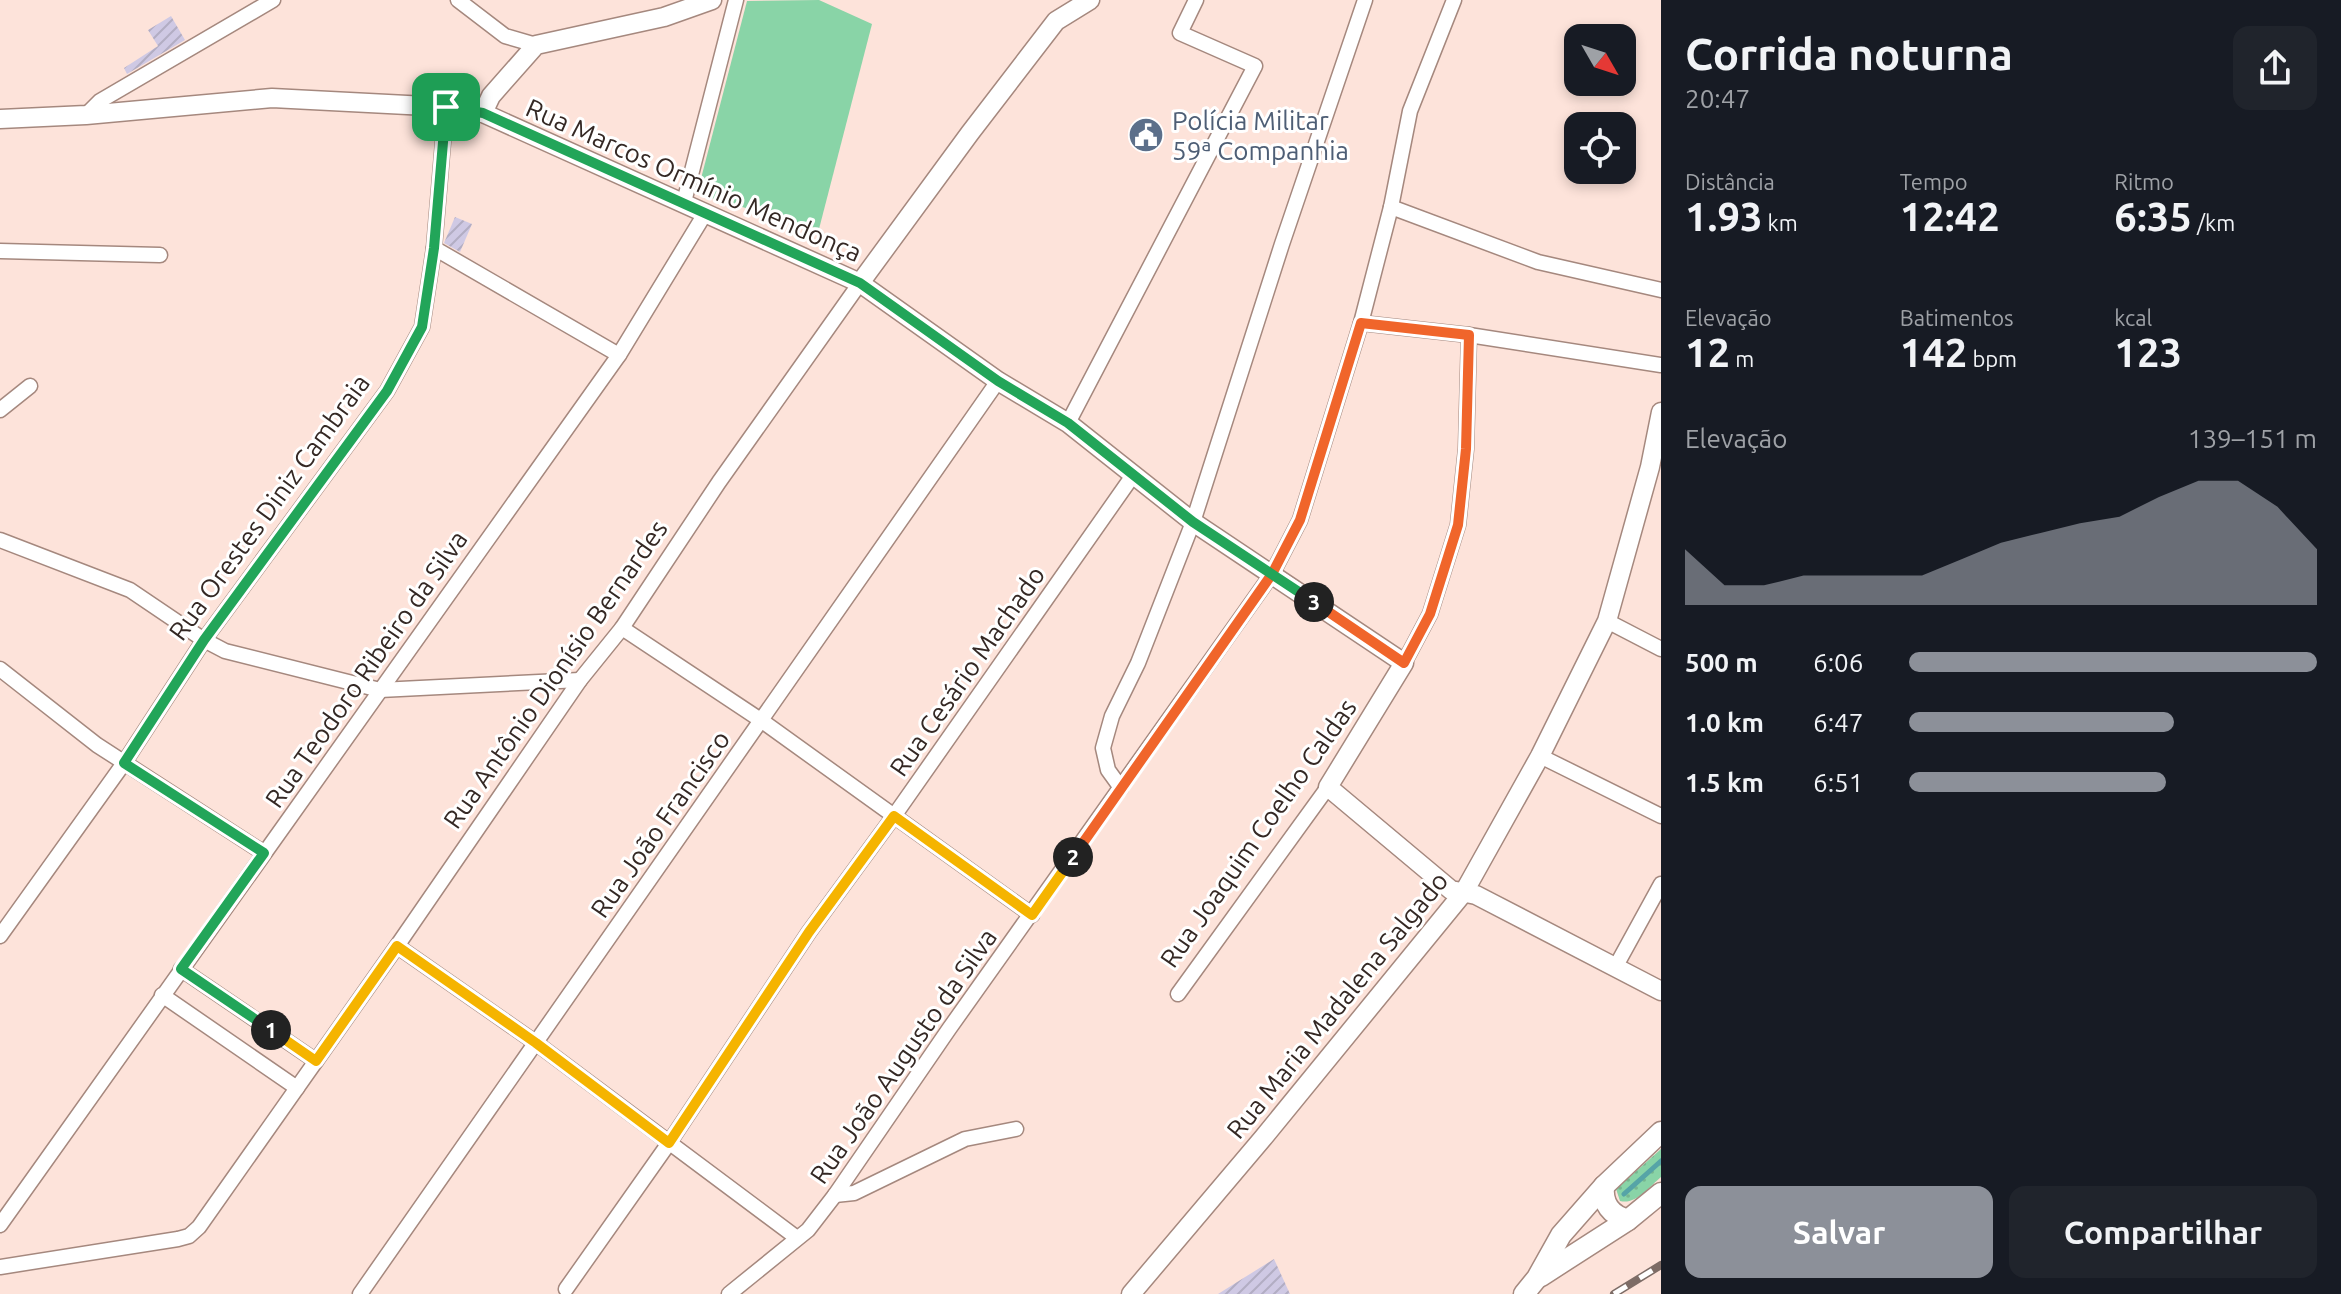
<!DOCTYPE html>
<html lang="pt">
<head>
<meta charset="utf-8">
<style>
  :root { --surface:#171b24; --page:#20242c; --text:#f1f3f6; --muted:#9ea1a6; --accent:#8c9099 }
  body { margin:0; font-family:Ubuntu,sans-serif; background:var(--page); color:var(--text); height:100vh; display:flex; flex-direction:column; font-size:30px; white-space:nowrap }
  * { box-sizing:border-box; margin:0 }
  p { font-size:26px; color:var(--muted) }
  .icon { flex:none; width:44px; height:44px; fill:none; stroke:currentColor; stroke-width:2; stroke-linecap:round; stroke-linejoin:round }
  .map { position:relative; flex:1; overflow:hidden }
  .sheet { display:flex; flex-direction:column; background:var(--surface); width:680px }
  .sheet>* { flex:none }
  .needle { width:52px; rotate:129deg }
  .fabs { position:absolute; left:1564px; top:24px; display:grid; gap:16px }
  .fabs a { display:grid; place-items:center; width:72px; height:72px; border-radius:16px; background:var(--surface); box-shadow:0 4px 12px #0003; font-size:40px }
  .pin { position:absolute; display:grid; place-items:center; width:68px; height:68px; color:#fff; margin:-34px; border-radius:16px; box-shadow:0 4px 12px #0006 }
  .km { position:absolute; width:40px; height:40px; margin:-20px; border-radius:50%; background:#222; color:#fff; font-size:22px; line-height:40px; text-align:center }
  .round { display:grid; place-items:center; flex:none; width:84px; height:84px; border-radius:16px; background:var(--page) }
  .overview { display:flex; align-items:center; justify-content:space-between; height:136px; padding:0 24px }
  h1 { font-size:44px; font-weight:600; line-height:60px }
  .metrics { display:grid; grid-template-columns:repeat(3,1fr); gap:12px; height:136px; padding:8px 24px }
  .metrics div { display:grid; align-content:center }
  .metrics b { font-size:40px; font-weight:600 }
  .metrics small { font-size:22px; font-weight:400 }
  .metrics p { font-size:22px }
  .chart { height:224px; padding:16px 24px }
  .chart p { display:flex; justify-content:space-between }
  .chart svg { width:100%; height:144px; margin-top:8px; fill:var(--accent); opacity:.7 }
  .action { display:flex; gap:16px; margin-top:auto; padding:16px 24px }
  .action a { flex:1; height:92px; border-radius:16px; background:var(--accent); color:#fff; font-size:32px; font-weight:600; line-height:92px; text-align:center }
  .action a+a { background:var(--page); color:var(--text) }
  ul { padding:0 24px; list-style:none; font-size:26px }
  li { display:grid; grid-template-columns:128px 96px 1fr; align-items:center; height:60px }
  li i { height:20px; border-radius:10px; background:var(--accent) }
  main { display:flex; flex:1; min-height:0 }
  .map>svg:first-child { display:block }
  .green { fill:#89d4a7 }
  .park { fill:url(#park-dots) }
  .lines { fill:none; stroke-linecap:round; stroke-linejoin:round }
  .stream { stroke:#56a4a7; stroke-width:5 }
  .building { fill:url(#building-hatch) }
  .minor-casing { stroke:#a5887e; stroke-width:17 }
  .tertiary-casing { stroke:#a5887e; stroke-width:21 }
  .secondary-casing { stroke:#a5887e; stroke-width:23 }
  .minor { stroke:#fff; stroke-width:14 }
  .tertiary { stroke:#fff; stroke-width:18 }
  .secondary { stroke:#fff; stroke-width:20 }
  .rail-casing { stroke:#7d6c66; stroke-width:8 }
  .rail { stroke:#fff; stroke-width:5; stroke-dasharray:15; stroke-linecap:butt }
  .split-1-casing { stroke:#fff; stroke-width:16 }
  .split-2-casing { stroke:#fff; stroke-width:16 }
  .split-3-casing { stroke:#fff; stroke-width:16 }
  .split-4-casing { stroke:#fff; stroke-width:16 }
  .split-1 { stroke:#22a559; stroke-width:10 }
  .split-2 { stroke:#f5b400; stroke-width:10 }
  .split-3 { stroke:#f0652b; stroke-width:10 }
  .split-4 { stroke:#22a559; stroke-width:10 }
  .labels { text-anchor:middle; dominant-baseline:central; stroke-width:6; stroke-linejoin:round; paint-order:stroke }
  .service-label { font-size:26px; fill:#4e5e75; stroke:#fff; text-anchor:start }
  .street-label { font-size:26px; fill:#342824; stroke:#fff }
</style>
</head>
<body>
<main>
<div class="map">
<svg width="1661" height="1294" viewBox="0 0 1661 1294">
  <defs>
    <pattern id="park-dots" width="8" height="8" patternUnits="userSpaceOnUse" patternTransform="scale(2)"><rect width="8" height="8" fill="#89d4a7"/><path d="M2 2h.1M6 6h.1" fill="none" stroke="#77b690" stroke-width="1.8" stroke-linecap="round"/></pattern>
    <pattern id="building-hatch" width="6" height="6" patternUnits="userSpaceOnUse" patternTransform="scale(2)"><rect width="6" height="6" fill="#cfc9e4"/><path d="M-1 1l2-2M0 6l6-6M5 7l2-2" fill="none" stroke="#b2adc3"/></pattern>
  </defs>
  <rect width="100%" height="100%" fill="#fde3da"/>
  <polygon class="green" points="819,0 872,24 819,229 697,194 747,1"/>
  <path class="park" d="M1661 1149V1177C1649 1187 1636 1205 1620 1201L1616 1189Z"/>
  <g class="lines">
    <polyline class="stream" points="1624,1194 1661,1161"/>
  </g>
  <g class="building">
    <polygon points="171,16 185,40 127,74 124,68 158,46 148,30"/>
    <polygon points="455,217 472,224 460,252 444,243"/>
    <polygon points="1274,1259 1290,1294 1218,1294"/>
  </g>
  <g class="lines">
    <defs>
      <g id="minor">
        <polyline points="458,0 505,36 536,45"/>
        <polyline points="86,115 100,101 273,0"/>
        <polyline points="684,202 736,0"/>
        <polyline points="1391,207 1538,262 1661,290"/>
        <polyline points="434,248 619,355"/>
        <polyline points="0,251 160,255"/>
        <polyline points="1361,323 1469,335 1661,365"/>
        <polyline points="0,410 30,386"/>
        <polyline points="1068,423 1255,66 1180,33 1196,0"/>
        <polyline points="0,540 130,590 204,640 225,651 380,690 580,680"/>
        <polyline points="1607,621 1661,649"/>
        <polyline points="622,628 762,721 1032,915"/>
        <polyline points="1404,663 1430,614 1458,525 1466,449 1469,335"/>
        <polyline points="0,669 97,745 264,853"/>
        <polyline points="1540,756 1661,816"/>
        <polyline points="1121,788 1108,770 1103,748 1112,716 1138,663 1193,522 1282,244 1365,0"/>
        <polyline points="0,936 124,763 204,640 387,391 422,327 434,248 446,107"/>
        <polyline points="397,946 536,1043 797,1238"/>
        <polyline points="1616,966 1661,884"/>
        <polyline points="181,969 316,1061"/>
        <polyline points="1178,994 1328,787"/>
        <polyline points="162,995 297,1088"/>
        <polyline points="835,1195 854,1193 965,1139 1016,1129"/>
        <polyline points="0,1225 619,355 706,212"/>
        <polyline points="0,1267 178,1239 189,1236 199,1227 397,946 580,680 622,628 719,482 860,283"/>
        <polyline points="566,1289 669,1143 809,932 894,816 1134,474"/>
        <polyline points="360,1294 998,381"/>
        <polyline points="729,1294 808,1230 835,1195 949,1029 1272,574 1300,520 1361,323 1391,207 1410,111 1454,0"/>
      </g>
      <g id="tertiary">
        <polyline points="483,113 491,96 536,45 664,17 712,0"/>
        <polyline points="0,119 86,115 272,98 446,107 483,113 860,283 998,381 1068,423 1193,522 1404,663 1328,787 1451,890 1476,895 1661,991"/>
        <polyline points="860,283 970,133 1056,21 1090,0"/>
        <polyline points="1131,1294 1263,1138 1464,892 1540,756 1607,621 1650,467 1661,412"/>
      </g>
      <g id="secondary">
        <path d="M1604 1186C1602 1204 1611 1215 1628 1220"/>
        <polyline points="1541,1276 1628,1220 1661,1193"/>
        <polyline points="1524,1294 1537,1278 1561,1235 1604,1186 1661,1132"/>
      </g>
    </defs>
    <use href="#minor" class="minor-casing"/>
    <use href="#tertiary" class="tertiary-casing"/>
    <use href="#secondary" class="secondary-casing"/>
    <use href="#minor" class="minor"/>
    <use href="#tertiary" class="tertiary"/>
    <use href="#secondary" class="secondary"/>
    <defs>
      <polyline id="rail" points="1614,1294 1661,1265"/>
    </defs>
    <use href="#rail" class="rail-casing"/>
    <use href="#rail" class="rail"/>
  </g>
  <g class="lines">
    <defs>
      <polyline id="split-1" points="271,1030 181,969 264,853 124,763 204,640 387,391 422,327 434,248 446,107"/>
      <polyline id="split-2" points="271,1030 316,1061 397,946 536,1043 669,1143 809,932 894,816 1032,915 1073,857"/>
      <polyline id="split-3" points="1073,857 1272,574 1300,520 1361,323 1469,335 1466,449 1458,525 1430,614 1404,663 1314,602"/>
      <polyline id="split-4" points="446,107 483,113 860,283 998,381 1068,423 1193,522 1314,602"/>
    </defs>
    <use href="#split-1" class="split-1-casing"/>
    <use href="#split-2" class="split-2-casing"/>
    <use href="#split-3" class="split-3-casing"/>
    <use href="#split-4" class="split-4-casing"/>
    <use href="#split-1" class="split-1"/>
    <use href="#split-2" class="split-2"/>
    <use href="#split-3" class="split-3"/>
    <use href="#split-4" class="split-4"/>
  </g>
  <defs>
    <symbol id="civic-disc" viewBox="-11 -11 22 22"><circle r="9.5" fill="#5c6f8a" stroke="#fff"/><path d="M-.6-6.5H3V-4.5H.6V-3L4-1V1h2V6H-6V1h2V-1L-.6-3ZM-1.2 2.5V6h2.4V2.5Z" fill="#fff"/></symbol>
  </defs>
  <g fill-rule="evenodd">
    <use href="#civic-disc" x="1126" y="115" width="40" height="40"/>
  </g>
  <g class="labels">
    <g class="service-label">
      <text x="1172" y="120">Polícia Militar<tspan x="1172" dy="30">59ª Companhia</tspan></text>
    </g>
    <g class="street-label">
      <text transform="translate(694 180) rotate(24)">Rua Marcos Ormínio Mendonça</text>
      <text transform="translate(269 507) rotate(-54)">Rua Orestes Diniz Cambraia</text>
      <text transform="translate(366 669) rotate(-55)">Rua Teodoro Ribeiro da Silva</text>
      <text transform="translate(967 671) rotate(-55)">Rua Cesário Machado</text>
      <text transform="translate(555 674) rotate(-55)">Rua Antônio Dionísio Bernardes</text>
      <text transform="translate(660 824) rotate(-55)">Rua João Francisco</text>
      <text transform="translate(1258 833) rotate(-55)">Rua Joaquim Coelho Caldas</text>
      <text transform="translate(1337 1005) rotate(-51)">Rua Maria Madalena Salgado</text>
      <text transform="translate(903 1056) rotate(-55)">Rua João Augusto da Silva</text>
    </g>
  </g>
</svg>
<div class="fabs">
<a><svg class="needle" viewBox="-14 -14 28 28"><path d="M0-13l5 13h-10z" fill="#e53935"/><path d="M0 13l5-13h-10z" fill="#9ea1a6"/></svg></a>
<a><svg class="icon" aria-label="locate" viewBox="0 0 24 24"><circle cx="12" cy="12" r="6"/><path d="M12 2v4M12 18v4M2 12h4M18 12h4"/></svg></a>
</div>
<div class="pin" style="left:446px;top:107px;background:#1e9e55"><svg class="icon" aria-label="arrive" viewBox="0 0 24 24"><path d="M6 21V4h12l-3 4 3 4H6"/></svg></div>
<b class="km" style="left:271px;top:1030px">1</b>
<b class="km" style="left:1073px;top:857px">2</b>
<b class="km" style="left:1314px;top:602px">3</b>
</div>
<section class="sheet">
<div class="overview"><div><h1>Corrida noturna</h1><p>20:47</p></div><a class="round"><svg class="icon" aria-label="share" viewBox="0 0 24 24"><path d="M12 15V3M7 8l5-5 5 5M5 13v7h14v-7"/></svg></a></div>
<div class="metrics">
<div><p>Distância</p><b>1.93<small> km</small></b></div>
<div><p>Tempo</p><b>12:42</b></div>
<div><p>Ritmo</p><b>6:35<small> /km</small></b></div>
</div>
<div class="metrics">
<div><p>Elevação</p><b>12<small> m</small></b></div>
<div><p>Batimentos</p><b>142<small> bpm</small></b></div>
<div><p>kcal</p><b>123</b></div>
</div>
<div class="chart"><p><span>Elevação</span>139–151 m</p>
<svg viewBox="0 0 160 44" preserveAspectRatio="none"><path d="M0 44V27L10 38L20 38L30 35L40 35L50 35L60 35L70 30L80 25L90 22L100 19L110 17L120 11L130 6L140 6L150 14L160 27V44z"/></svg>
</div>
<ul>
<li><b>500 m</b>6:06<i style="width:100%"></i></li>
<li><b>1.0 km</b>6:47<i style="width:65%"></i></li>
<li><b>1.5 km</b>6:51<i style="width:63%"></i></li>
</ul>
<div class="action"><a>Salvar</a><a>Compartilhar</a></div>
</section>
</main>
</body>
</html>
